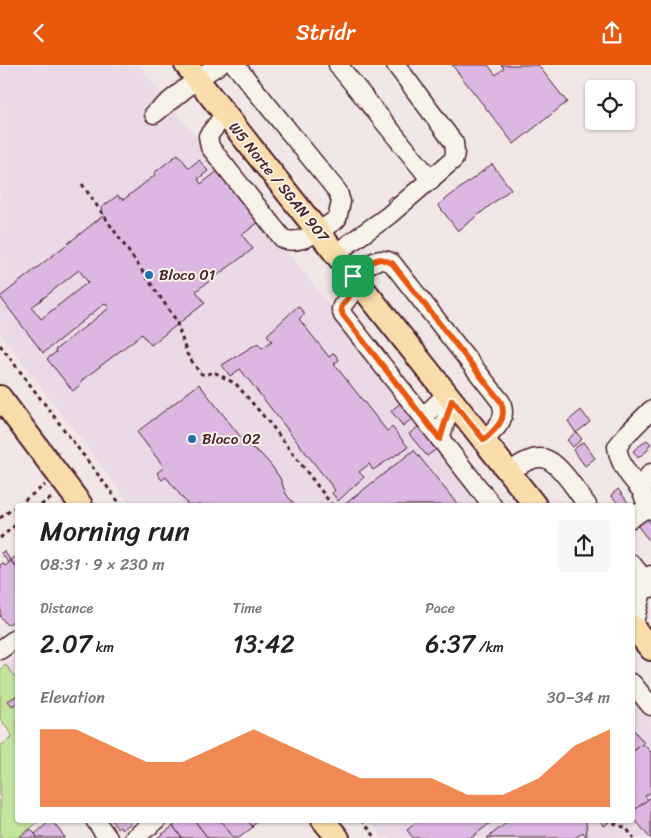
<!DOCTYPE html>
<html lang="en">
<head>
<meta charset="utf-8">
<style>
  :root { --surface:#fff; --page:#f6f6f6; --text:#222; --muted:#767676; --accent:#ea580c }
  body { margin:0; font-family:Sriracha,sans-serif; background:var(--page); color:var(--text); height:100vh; display:flex; flex-direction:column; font-size:19px; white-space:nowrap }
  * { box-sizing:border-box; margin:0 }
  p { font-size:16px; color:var(--muted) }
  .icon { flex:none; width:28px; height:28px; fill:none; stroke:currentColor; stroke-width:2; stroke-linecap:round; stroke-linejoin:round }
  .map { position:relative; flex:1; overflow:hidden }
  .sheet { position:absolute; left:15px; top:438px; width:620px; height:320px; display:flex; flex-direction:column; background:var(--surface); border-radius:5px; box-shadow:0 1px 4px #0004 }
  .sheet>* { flex:none }
  .tools { position:absolute; left:585px; top:15px; display:grid; gap:10px }
  .tools a { display:grid; place-items:center; width:50px; height:50px; border-radius:5px; background:var(--surface); box-shadow:0 1px 4px #0004; font-size:25px }
  .pin { position:absolute; display:grid; place-items:center; width:42px; height:42px; color:#fff; margin:-21px; border-radius:10px; box-shadow:0 2px 8px #0006 }
  .round { display:grid; place-items:center; flex:none; width:52px; height:52px; border-radius:5px; background:var(--page) }
  .headline { display:flex; align-items:center; justify-content:space-between; height:85px; padding:0 25px }
  h1 { font-size:28px; font-weight:600; line-height:38px }
  .figures { display:grid; grid-template-columns:repeat(3,1fr); gap:8px; height:85px; padding:5px 25px }
  .figures div { display:grid; align-content:center }
  .figures b { font-size:25px; font-weight:600 }
  .figures small { font-size:14px; font-weight:400 }
  .figures p { font-size:14px }
  .chart { height:140px; padding:10px 25px }
  .chart p { display:flex; justify-content:space-between }
  .chart svg { width:100%; height:90px; margin-top:5px; fill:var(--accent); opacity:.7 }
  header { display:flex; justify-content:space-between; align-items:center; height:65px; padding:0 25px; background:var(--accent); color:#fff; font-size:22px; font-weight:600 }
  .map>svg:first-child { display:block }
  .built { fill:#ead9e6 }
  .green { fill:#c2e49d; stroke:#868264 }
  .building { fill:#dbb7e2; stroke:#4a1f2b; fill-rule:evenodd }
  .lines { fill:none; stroke-linecap:round; stroke-linejoin:round }
  .minor-casing { stroke:#4a1f2b; stroke-width:21 }
  .major-casing { stroke:#4a1f2b; stroke-width:26 }
  .path { stroke:#4a1f2b; stroke-width:3; stroke-dasharray:4 4; stroke-linecap:butt }
  .minor { stroke:#f7f3e8; stroke-width:18 }
  .major { stroke:#fbddab; stroke-width:22 }
  .route-casing { stroke:#fff; stroke-width:10 }
  .route { stroke:#ea580c; stroke-width:6 }
  .poi-dot { fill:#1f6fb2; stroke:#f7f3e8; stroke-width:2 }
  .labels { text-anchor:middle; dominant-baseline:central; stroke-width:4; stroke-linejoin:round; paint-order:stroke }
  .street-label { font-size:15px; fill:#4a1f2b; stroke:#f7f3e8 }
  .poi-label { font-size:15px; fill:#4a1f2b; stroke:#f7f3e8; text-anchor:start }
</style>
</head>
<body>
<header><svg class="icon" aria-label="back" viewBox="0 0 24 24"><path d="M15 5l-7 7 7 7"/></svg>Stridr<svg class="icon" aria-label="share" viewBox="0 0 24 24"><path d="M12 15V3M7 8l5-5 5 5M5 13v7h14v-7"/></svg></header>
<div class="map">
<svg width="651" height="773" viewBox="0 0 651 773">
  <rect width="100%" height="100%" fill="#f1e7e7"/>
  <filter id="ink" filterUnits="userSpaceOnUse"><feTurbulence type="fractalNoise" baseFrequency=".02" numOctaves="2"/><feDisplacementMap in="SourceGraphic" scale="10" xChannelSelector="R" yChannelSelector="G"/><feConvolveMatrix kernelMatrix="1 2 1 2 8 2 1 2 1" color-interpolation-filters="sRGB"/></filter>
  <g filter="url(#ink)">
    <g class="built">
      <polygon points="0,0 139,0 488,440 131,440 0,268"/>
      <polygon points="17,591 17,615 6,600"/>
      <polygon points="633,624 651,647 651,773 383,773 369,755 632,755"/>
    </g>
    <polygon class="green" points="6,600 17,615 18,755 41,755 17,773 0,773 0,681 13,672 0,653 0,604"/>
    <g class="building">
      <polygon points="452,0 488,0 496,10 504,3 501,0 538,0 567,37 514,79"/>
      <path d="M178 89 189 103 199 95 208 106 198 114 201 119 219 105 260 156 242 170 253 184 196 226 205 238 151 280 142 269 81 316 82 318 73 326 47 294 56 287 55 285 109 243 105 238 43 288 0 232 104 150 101 143 118 130 120 134 122 133 123 135 155 110 154 108ZM79 205 88 217 41 254 32 242Z"/>
      <polygon points="492,99 511,124 458,166 438,140"/>
      <polygon points="392,131 396,137 391,141 387,135"/>
      <polygon points="298,241 305,249 299,254 329,292 334,288 339,295 334,299 387,366 392,362 408,382 373,405 369,399 359,407 364,412 338,436 332,428 335,425 240,304 230,311 222,300 258,278 262,283 272,276 267,270"/>
      <polygon points="199,319 247,380 260,388 271,400 280,413 286,429 295,440 188,440 166,412 162,415 161,414 157,408 164,402 137,367"/>
      <polygon points="403,336 415,351 403,361 391,346"/>
      <polygon points="581,345 590,357 576,368 568,356"/>
      <polygon points="422,359 439,382 427,391 409,369"/>
      <polygon points="576,367 582,374 573,382 567,375"/>
      <polygon points="647,375 651,379 647,382 649,384 638,393 633,386"/>
      <polygon points="583,377 595,393 585,401 573,385"/>
      <polygon points="414,385 458,440 344,440"/>
      <polygon points="618,424 630,440 619,440 611,430"/>
      <polygon points="645,452 651,459 651,478 636,459"/>
      <polygon points="4,486 11,496 9,498 1,488"/>
      <polygon points="18,490 18,505 11,495"/>
      <polygon points="11,496 18,505 18,553 7,560 0,551 0,500 3,498 5,501"/>
      <polygon points="16,631 18,637 12,641 8,636"/>
      <polygon points="632,663 644,678 632,687"/>
      <polygon points="643,679 651,687 651,727 645,731 648,735 634,745 632,687"/>
      <polygon points="651,732 651,773 650,773 632,751 632,747"/>
      <polygon points="51,755 64,771 65,773 38,773 35,769"/>
      <polygon points="111,755 134,755 123,765 119,762 117,763"/>
      <polygon points="180,755 194,755 208,773 182,773 173,761"/>
      <polygon points="194,755 220,755 234,773 208,773"/>
      <polygon points="220,755 247,755 253,762 239,773 234,773"/>
      <polygon points="247,755 260,755 252,761"/>
      <polygon points="419,755 494,755 471,773 413,773 407,765"/>
      <polygon points="510,755 586,755 587,773 583,767 575,773 487,773"/>
      <polygon points="599,755 612,755 604,761"/>
      <polygon points="173,761 182,773 157,773"/>
      <polygon points="31,764 38,773 19,773"/>
    </g>
    <g class="lines">
      <defs>
        <g id="minor">
          <polyline points="338,0 431,115"/>
          <polyline points="154,49 197,14 219,0"/>
          <path d="M225 49 208 71 210 82 283 174C302 181 322 164 337 154L341 137 338 127 235 0"/>
          <polyline points="336,188 388,151 454,94 455,87 454,78 396,0"/>
          <path d="M353 211C364 203 377 189 392 198L501 337C508 355 496 363 484 375"/>
          <polyline points="359,219 342,241 341,244 343,250 492,440"/>
          <polyline points="423,352 447,329"/>
          <polyline points="440,374 452,335"/>
          <path d="M508 407C518 402 529 392 541 393 557 393 578 428 587 440"/>
          <path d="M651 408C638 423 641 430 651 445"/>
          <path d="M642 426C630 412 620 401 617 382L626 370 651 345"/>
          <polyline points="632,453 649,441"/>
          <polyline points="632,499 651,523"/>
          <polyline points="633,561 645,515 651,510"/>
          <polyline points="0,585 18,572"/>
          <polyline points="632,618 651,641"/>
          <polyline points="95,755 108,773"/>
          <polyline points="134,773 157,755"/>
        </g>
        <g id="major">
          <polyline points="186,0 535,440"/>
          <polyline points="0,332 81,440"/>
          <polyline points="632,561 651,584"/>
          <polyline points="323,755 338,773"/>
        </g>
      </defs>
      <use href="#minor" class="minor-casing"/>
      <use href="#major" class="major-casing"/>
      <g class="path">
        <polyline points="82,119 176,255 187,289 200,308 204,310 214,307 236,319 272,361 332,440"/>
        <polyline points="0,280 121,440"/>
        <polyline points="18,440 45,420"/>
        <polyline points="41,440 53,432"/>
        <polyline points="0,453 18,440"/>
        <polyline points="0,473 18,458"/>
        <polyline points="362,755 376,773"/>
        <polyline points="606,755 626,763 634,773"/>
      </g>
      <use href="#minor" class="minor"/>
      <use href="#major" class="major"/>
    </g>
  </g>
  <g class="lines" filter="url(#ink)">
    <defs>
      <path id="route" d="M381 194 392 198 501 337C508 355 496 363 484 375L452 335 440 374 343 250 341 244 342 241 359 219 353 211 373 196Z"/>
    </defs>
    <use href="#route" class="route-casing"/>
    <use href="#route" class="route"/>
  </g>
  <g class="poi-dot">
    <circle cx="149" cy="210" r="5"/>
    <circle cx="192" cy="374" r="5"/>
  </g>
  <g class="labels">
    <g class="street-label">
      <text transform="translate(279 117) rotate(51)">W5 Norte / SGAN 907</text>
    </g>
    <g class="poi-label">
      <text x="159" y="210">Bloco 01</text>
      <text x="202" y="374">Bloco 02</text>
    </g>
  </g>
</svg>
<div class="tools">
<a><svg class="icon" aria-label="locate" viewBox="0 0 24 24"><circle cx="12" cy="12" r="6"/><path d="M12 2v4M12 18v4M2 12h4M18 12h4"/></svg></a>
</div>
<div class="pin" style="left:353px;top:211px;background:#1e9e55"><svg class="icon" aria-label="arrive" viewBox="0 0 24 24"><path d="M6 21V4h12l-3 4 3 4H6"/></svg></div>
<section class="sheet">
<div class="headline"><div><h1>Morning run</h1><p>08:31 · 9 × 230 m</p></div><a class="round"><svg class="icon" aria-label="share" viewBox="0 0 24 24"><path d="M12 15V3M7 8l5-5 5 5M5 13v7h14v-7"/></svg></a></div>
<div class="figures">
<div><p>Distance</p><b>2.07<small> km</small></b></div>
<div><p>Time</p><b>13:42</b></div>
<div><p>Pace</p><b>6:37<small> /km</small></b></div>
</div>
<div class="chart"><p><span>Elevation</span>30–34 m</p>
<svg viewBox="0 0 160 44" preserveAspectRatio="none"><path d="M0 44V6L10 6L20 14L30 22L40 22L50 14L60 6L70 14L80 22L90 30L100 30L110 30L120 38L130 38L140 30L150 14L160 6V44z"/></svg>
</div>
</section>
</div>
</body>
</html>
